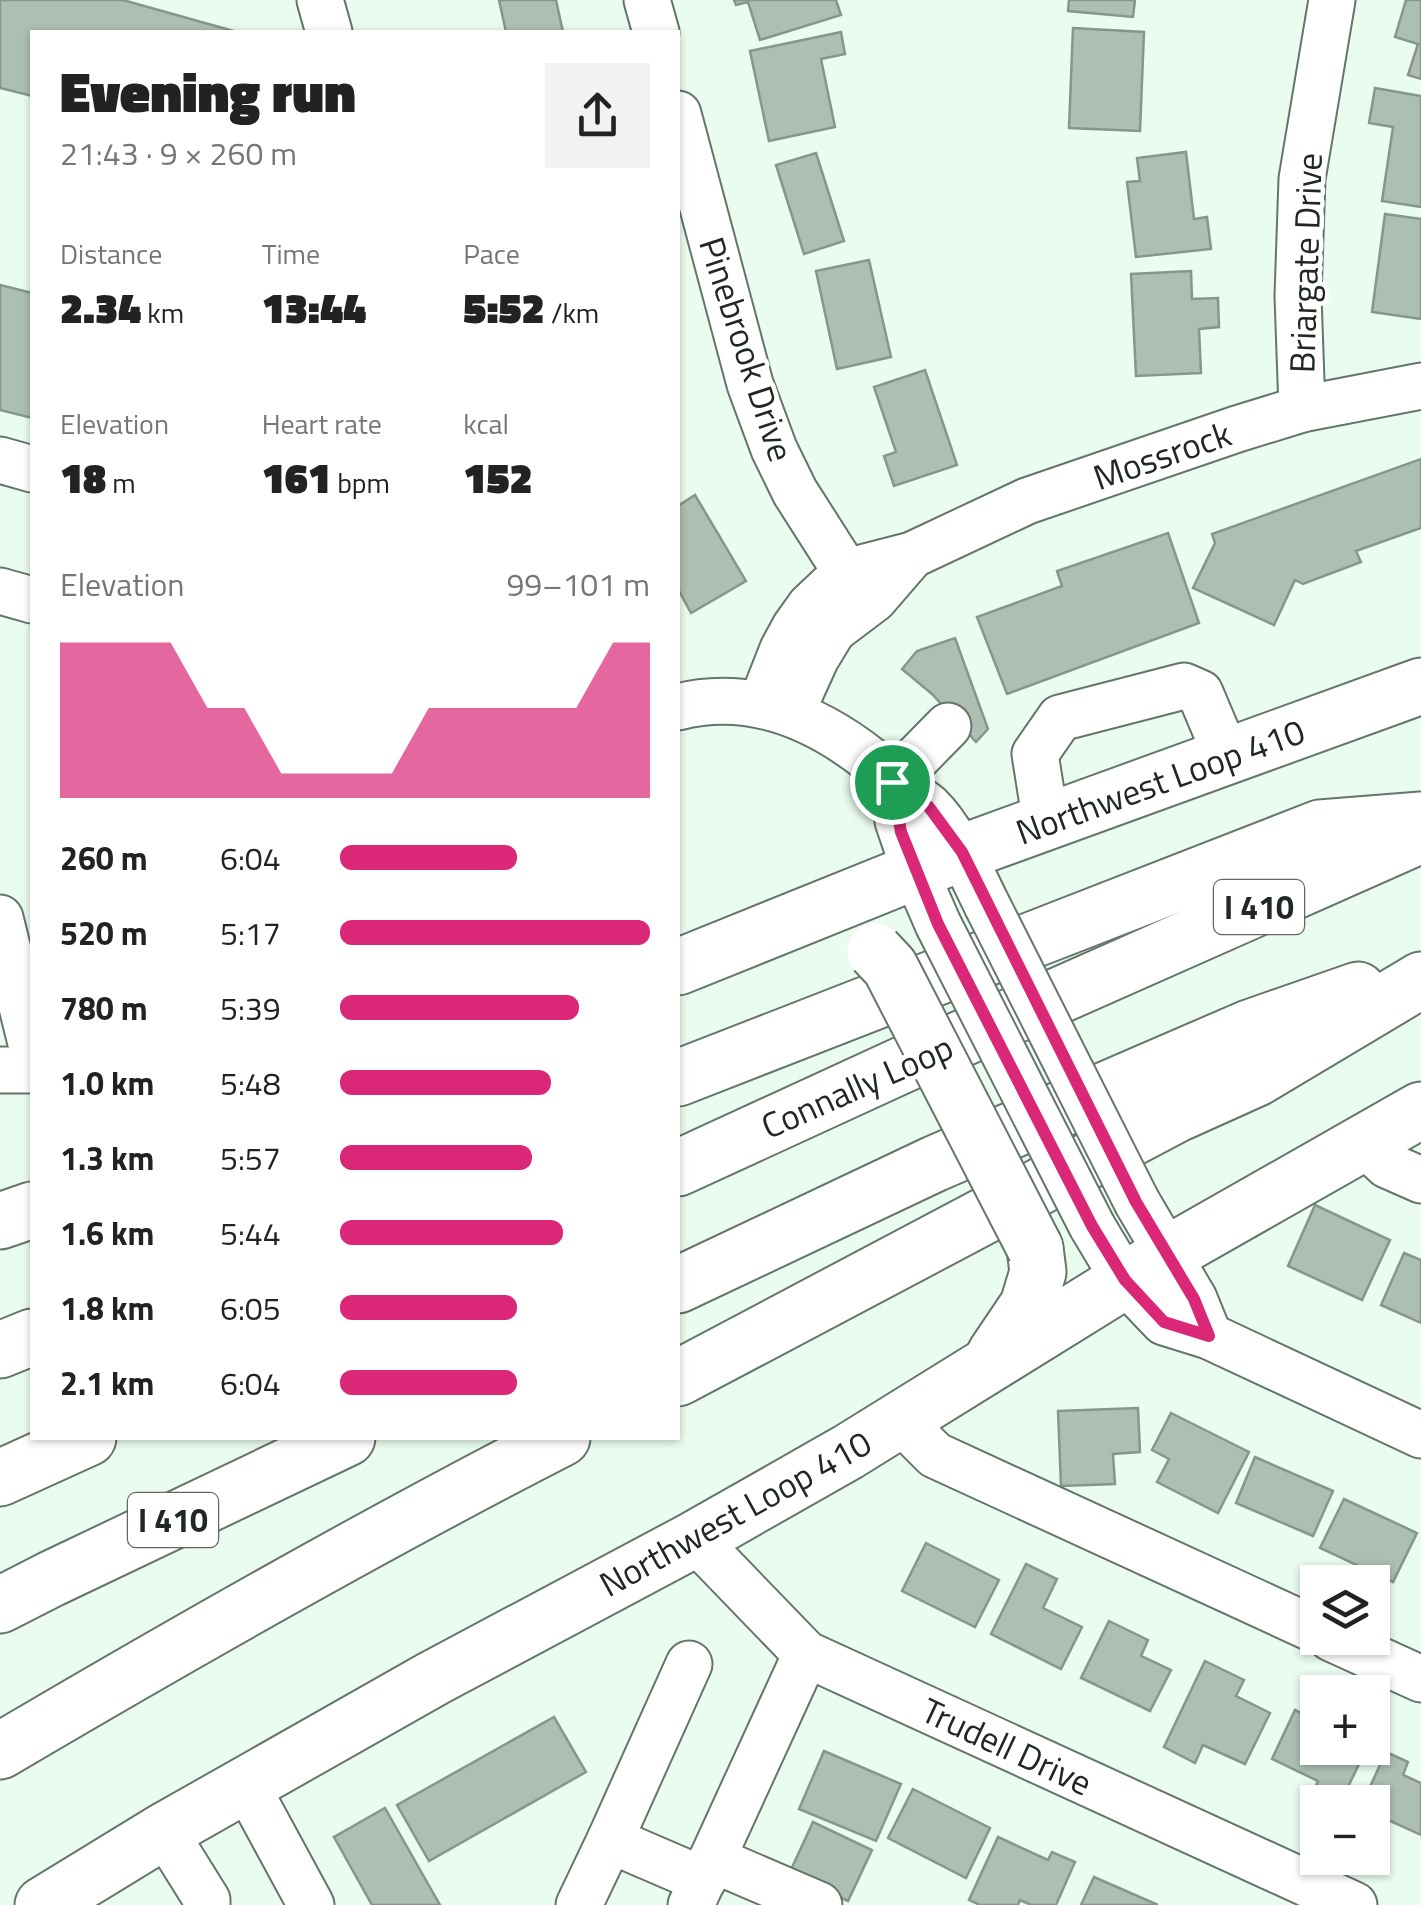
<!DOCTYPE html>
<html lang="en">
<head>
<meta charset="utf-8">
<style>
  :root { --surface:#fff; --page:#f2f2f2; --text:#222; --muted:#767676; --accent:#db2777 }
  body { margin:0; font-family:"Titillium Web",sans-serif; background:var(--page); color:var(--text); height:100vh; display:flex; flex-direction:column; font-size:38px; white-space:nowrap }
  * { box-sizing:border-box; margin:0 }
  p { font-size:32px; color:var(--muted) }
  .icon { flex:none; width:55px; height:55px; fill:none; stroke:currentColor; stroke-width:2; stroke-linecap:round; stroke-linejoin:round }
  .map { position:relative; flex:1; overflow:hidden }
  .panel { position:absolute; left:30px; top:30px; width:650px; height:1410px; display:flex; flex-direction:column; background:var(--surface); border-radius:0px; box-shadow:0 2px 8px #0004 }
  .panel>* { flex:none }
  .tools { position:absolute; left:1300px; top:1565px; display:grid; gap:20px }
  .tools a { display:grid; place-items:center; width:90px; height:90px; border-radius:0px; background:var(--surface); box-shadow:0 2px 8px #0004; font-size:50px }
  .pin { position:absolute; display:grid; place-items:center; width:85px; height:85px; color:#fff; margin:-42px; border:5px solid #fff; border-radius:50%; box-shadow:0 2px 10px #0007 }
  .round { display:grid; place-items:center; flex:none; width:105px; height:105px; border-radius:0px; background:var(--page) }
  .head { display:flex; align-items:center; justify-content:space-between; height:170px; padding:0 30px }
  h1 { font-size:55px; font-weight:800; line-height:75px }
  .metrics { display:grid; grid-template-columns:repeat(3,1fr); gap:15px; height:170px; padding:10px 30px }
  .metrics div { display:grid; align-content:center }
  .metrics b { font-size:42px; font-weight:800 }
  .metrics small { font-size:28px; font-weight:400 }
  .metrics p { font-size:28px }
  .chart { height:280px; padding:20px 30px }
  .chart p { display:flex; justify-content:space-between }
  .chart svg { width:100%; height:180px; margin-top:10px; fill:var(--accent); opacity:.7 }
  ul { padding:0 30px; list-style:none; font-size:32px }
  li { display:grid; grid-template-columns:160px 120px 1fr; align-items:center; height:75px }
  li i { height:25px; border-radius:12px; background:var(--accent) }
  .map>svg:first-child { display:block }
  .building { fill:#adbfb2; stroke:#86978a; stroke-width:2.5 }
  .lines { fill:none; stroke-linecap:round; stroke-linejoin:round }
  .minor-casing { stroke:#647569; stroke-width:49 }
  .major-casing { stroke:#647569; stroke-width:59 }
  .highway-casing { stroke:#647569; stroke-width:59 }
  .minor { stroke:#fff; stroke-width:45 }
  .major { stroke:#fff; stroke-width:55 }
  .highway { stroke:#fff; stroke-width:55 }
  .minor-bridge-casing { stroke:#647569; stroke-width:49; stroke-linecap:butt }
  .major-bridge-casing { stroke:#647569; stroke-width:59; stroke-linecap:butt }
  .minor-bridge { stroke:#fff; stroke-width:45 }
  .major-bridge { stroke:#fff; stroke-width:55 }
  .route-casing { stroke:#fff; stroke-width:20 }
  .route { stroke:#db2777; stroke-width:12 }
  .labels { text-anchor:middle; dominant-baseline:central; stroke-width:9; stroke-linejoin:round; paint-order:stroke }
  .shield { fill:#fff; stroke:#646865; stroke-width:2.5 }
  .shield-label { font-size:32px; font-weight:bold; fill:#212823 }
  .street-label { font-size:35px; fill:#212823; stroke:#fff }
</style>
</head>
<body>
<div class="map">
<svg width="1421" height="1905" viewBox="0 0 1421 1905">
  <rect width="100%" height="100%" fill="#eafcef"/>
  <g class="building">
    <polygon points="0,0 123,0 237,32 32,32 32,96 0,88"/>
    <polygon points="499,0 556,0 563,32 506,32"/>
    <polygon points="734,0 836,0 841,15 760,40 748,2 736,5"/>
    <polygon points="1069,0 1135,0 1133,17 1068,11"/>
    <polygon points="1406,0 1421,0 1421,79 1408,75 1418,44 1395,37"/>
    <polygon points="1073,28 1144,32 1140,131 1069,128"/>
    <polygon points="841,32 845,54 821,59 835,127 769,141 750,51"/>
    <polygon points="1375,88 1421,96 1421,207 1382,201 1393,127 1369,123"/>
    <polygon points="1186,152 1194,219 1207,217 1211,249 1136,257 1127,182 1140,181 1137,158"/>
    <polygon points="816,153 844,241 804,254 776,165"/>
    <polygon points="1385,214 1421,219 1421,319 1372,312"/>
    <polygon points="869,260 891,357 837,369 816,271"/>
    <polygon points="1191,271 1192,299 1218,298 1219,327 1199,329 1201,373 1136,376 1131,274"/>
    <polygon points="0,285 32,293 32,418 0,410"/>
    <polygon points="925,370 957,465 894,486 884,456 896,452 874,387"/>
    <polygon points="1421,459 1421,528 1356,551 1361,562 1303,584 1295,580 1274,625 1193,588 1215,543 1212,534"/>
    <polygon points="695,495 746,581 691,613 678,589 678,506"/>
    <polygon points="1168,533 1199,623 1007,694 977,617 1062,586 1057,571"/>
    <polygon points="955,638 988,729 976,742 932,694 902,669 917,651"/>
    <polygon points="1315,1205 1390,1240 1362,1300 1288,1266"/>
    <polygon points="1404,1253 1421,1260 1421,1323 1381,1305"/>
    <polygon points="1138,1408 1140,1452 1113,1454 1115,1484 1061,1486 1058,1411"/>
    <polygon points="1171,1413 1249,1452 1218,1513 1157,1482 1169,1459 1152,1450"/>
    <polygon points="1255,1457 1333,1491 1313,1536 1236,1503"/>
    <polygon points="1344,1499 1417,1533 1393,1582 1320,1548"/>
    <polygon points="926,1543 999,1580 975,1627 902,1591"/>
    <polygon points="1026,1564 1057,1579 1043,1608 1082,1627 1061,1669 991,1634"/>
    <polygon points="1109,1621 1148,1640 1141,1656 1171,1670 1150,1711 1081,1678"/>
    <polygon points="1205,1661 1244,1680 1236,1696 1270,1713 1245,1764 1203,1745 1195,1763 1164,1747"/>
    <polygon points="1295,1710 1318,1721 1318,1748 1367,1748 1341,1801 1315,1788 1318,1781 1272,1759"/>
    <polygon points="554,1717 586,1772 429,1861 397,1805"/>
    <polygon points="824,1751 901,1784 876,1841 799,1809"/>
    <polygon points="1386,1752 1408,1762 1403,1775 1421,1783 1421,1835 1386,1819 1375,1844 1372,1843 1372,1802 1363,1802"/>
    <polygon points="913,1789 990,1828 966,1878 888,1838"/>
    <polygon points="385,1808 440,1905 372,1905 334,1837"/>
    <polygon points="813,1822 872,1850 848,1901 789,1874"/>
    <polygon points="998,1837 1048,1860 1052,1852 1075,1862 1056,1905 1031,1905 1020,1900 1018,1905 980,1905 969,1900"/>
    <polygon points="1094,1877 1158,1905 1081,1905"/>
  </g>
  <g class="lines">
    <defs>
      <g id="minor">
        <polyline points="320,0 329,32"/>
        <polyline points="647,0 656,32"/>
        <polyline points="678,114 750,384 774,449 795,492 846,572"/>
        <polyline points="1302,409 1298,296 1302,179 1332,0"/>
        <polyline points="0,460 32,469"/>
        <polyline points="0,591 32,600"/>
        <polyline points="761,705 783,649 795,627 810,606 846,572 912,555 1027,501 1237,429 1302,409 1421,386"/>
        <path d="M678 707C748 689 814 716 869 759 877 765 883 774 891 780 902 791 918 797 929 807 953 830 972 875 987 905"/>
        <polyline points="791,713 816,658 833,630 874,599 912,555"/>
        <polyline points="893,782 898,821 915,871 938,924"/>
        <polyline points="893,782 948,726"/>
        <polyline points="1046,823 1035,754 1060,718 1184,686 1200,693 1227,757"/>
        <polyline points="0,918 32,1047"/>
        <polyline points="0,1070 32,1070"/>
        <polyline points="1363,1142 1387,1165 1421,1180"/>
        <polyline points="1137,1202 1194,1299 1209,1336"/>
        <polyline points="1092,1226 1125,1281 1164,1322 1209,1336 1421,1435"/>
        <polyline points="899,1419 935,1455 1318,1631"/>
        <polyline points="695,1539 806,1654 1354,1905"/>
        <polyline points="1331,1638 1421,1679"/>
        <polyline points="689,1664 610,1840 703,1880"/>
        <polyline points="246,1785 311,1905"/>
        <polyline points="164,1831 207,1900 207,1905"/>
        <polyline points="712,1859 819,1905"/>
        <polyline points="579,1905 610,1840"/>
        <polyline points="691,1905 806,1654"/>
      </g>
      <g id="major">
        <polyline points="678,967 961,853 1421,686"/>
        <polyline points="0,1221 32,1210"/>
        <polyline points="995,1354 1028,1305 1038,1272 1035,1248"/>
        <polyline points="43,1905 164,1831 434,1678 695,1539 848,1452 1166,1255 1421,1110"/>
      </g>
      <g id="highway">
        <polyline points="678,1078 1320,828 1421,820"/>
        <polyline points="678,1168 900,1066 1421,835"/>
        <polyline points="678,1285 934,1164 1249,1028 1358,990"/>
        <polyline points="0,1350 32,1337"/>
        <polyline points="678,1378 1177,1114 1257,1078 1421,980"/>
        <polyline points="0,1478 88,1438"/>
        <polyline points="0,1605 51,1579 347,1438"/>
        <path d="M0 1751C185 1642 371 1536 562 1438"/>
      </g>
    </defs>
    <use href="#minor" class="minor-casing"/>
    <use href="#major" class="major-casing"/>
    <use href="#highway" class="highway-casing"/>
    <use href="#minor" class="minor"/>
    <use href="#major" class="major"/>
    <use href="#highway" class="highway"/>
    <defs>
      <g id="minor-bridge">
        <polyline points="987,905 1137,1202"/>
        <polyline points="938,924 1092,1226"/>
      </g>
      <polyline id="major-bridge" points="875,951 890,967 1035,1248"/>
    </defs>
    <use href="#minor-bridge" class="minor-bridge-casing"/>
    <use href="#major-bridge" class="major-bridge-casing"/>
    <use href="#minor-bridge" class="minor-bridge"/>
    <use href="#major-bridge" class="major-bridge"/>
  </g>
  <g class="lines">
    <defs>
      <polygon id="route" points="892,782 929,807 962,852 1136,1202 1194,1299 1209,1336 1164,1322 1125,1280 1092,1226 938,924 901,832"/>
    </defs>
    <use href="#route" class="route-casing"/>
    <use href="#route" class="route"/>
  </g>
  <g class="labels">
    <g class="shield">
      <rect x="1214" y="880" width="90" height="54" rx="8"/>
      <rect x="128" y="1493" width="90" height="54" rx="8"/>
    </g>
    <g class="shield-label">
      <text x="1259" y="907">I 410</text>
      <text x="173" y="1520">I 410</text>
    </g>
    <g class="street-label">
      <text transform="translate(1305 263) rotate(-88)">Briargate Drive</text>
      <text transform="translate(747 349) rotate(72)">Pinebrook Drive</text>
      <text transform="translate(1162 455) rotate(-19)">Mossrock</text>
      <text transform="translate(1160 781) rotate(-20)">Northwest Loop 410</text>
      <text transform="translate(857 1086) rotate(-24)">Connally Loop</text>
      <text transform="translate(735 1513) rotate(-29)">Northwest Loop 410</text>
      <text transform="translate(1007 1746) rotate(25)">Trudell Drive</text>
    </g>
  </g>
</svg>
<div class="tools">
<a><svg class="icon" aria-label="layers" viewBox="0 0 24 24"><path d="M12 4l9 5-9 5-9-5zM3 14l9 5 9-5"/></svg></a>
<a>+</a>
<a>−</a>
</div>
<div class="pin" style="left:892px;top:782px;background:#1e9e55"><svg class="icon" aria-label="arrive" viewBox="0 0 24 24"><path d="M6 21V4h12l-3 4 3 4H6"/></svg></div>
<section class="panel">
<div class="head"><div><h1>Evening run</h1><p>21:43 · 9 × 260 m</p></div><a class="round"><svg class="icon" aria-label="share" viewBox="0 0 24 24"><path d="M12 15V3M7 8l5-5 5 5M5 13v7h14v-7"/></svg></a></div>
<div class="metrics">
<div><p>Distance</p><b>2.34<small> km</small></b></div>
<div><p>Time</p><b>13:44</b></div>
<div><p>Pace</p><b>5:52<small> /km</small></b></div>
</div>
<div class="metrics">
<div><p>Elevation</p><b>18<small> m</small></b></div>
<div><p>Heart rate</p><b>161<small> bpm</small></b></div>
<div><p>kcal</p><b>152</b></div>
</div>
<div class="chart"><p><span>Elevation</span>99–101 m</p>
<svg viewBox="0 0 160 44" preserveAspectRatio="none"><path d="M0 44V6L10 6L20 6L30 6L40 22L50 22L60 38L70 38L80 38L90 38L100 22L110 22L120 22L130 22L140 22L150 6L160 6V44z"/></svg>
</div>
<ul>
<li><b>260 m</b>6:04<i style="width:57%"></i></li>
<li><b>520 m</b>5:17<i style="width:100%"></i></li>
<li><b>780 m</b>5:39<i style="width:77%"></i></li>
<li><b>1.0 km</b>5:48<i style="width:68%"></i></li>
<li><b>1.3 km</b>5:57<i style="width:62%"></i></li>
<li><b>1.6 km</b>5:44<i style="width:72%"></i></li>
<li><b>1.8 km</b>6:05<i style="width:57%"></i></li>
<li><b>2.1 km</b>6:04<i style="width:57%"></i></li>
</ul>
</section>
</div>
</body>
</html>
